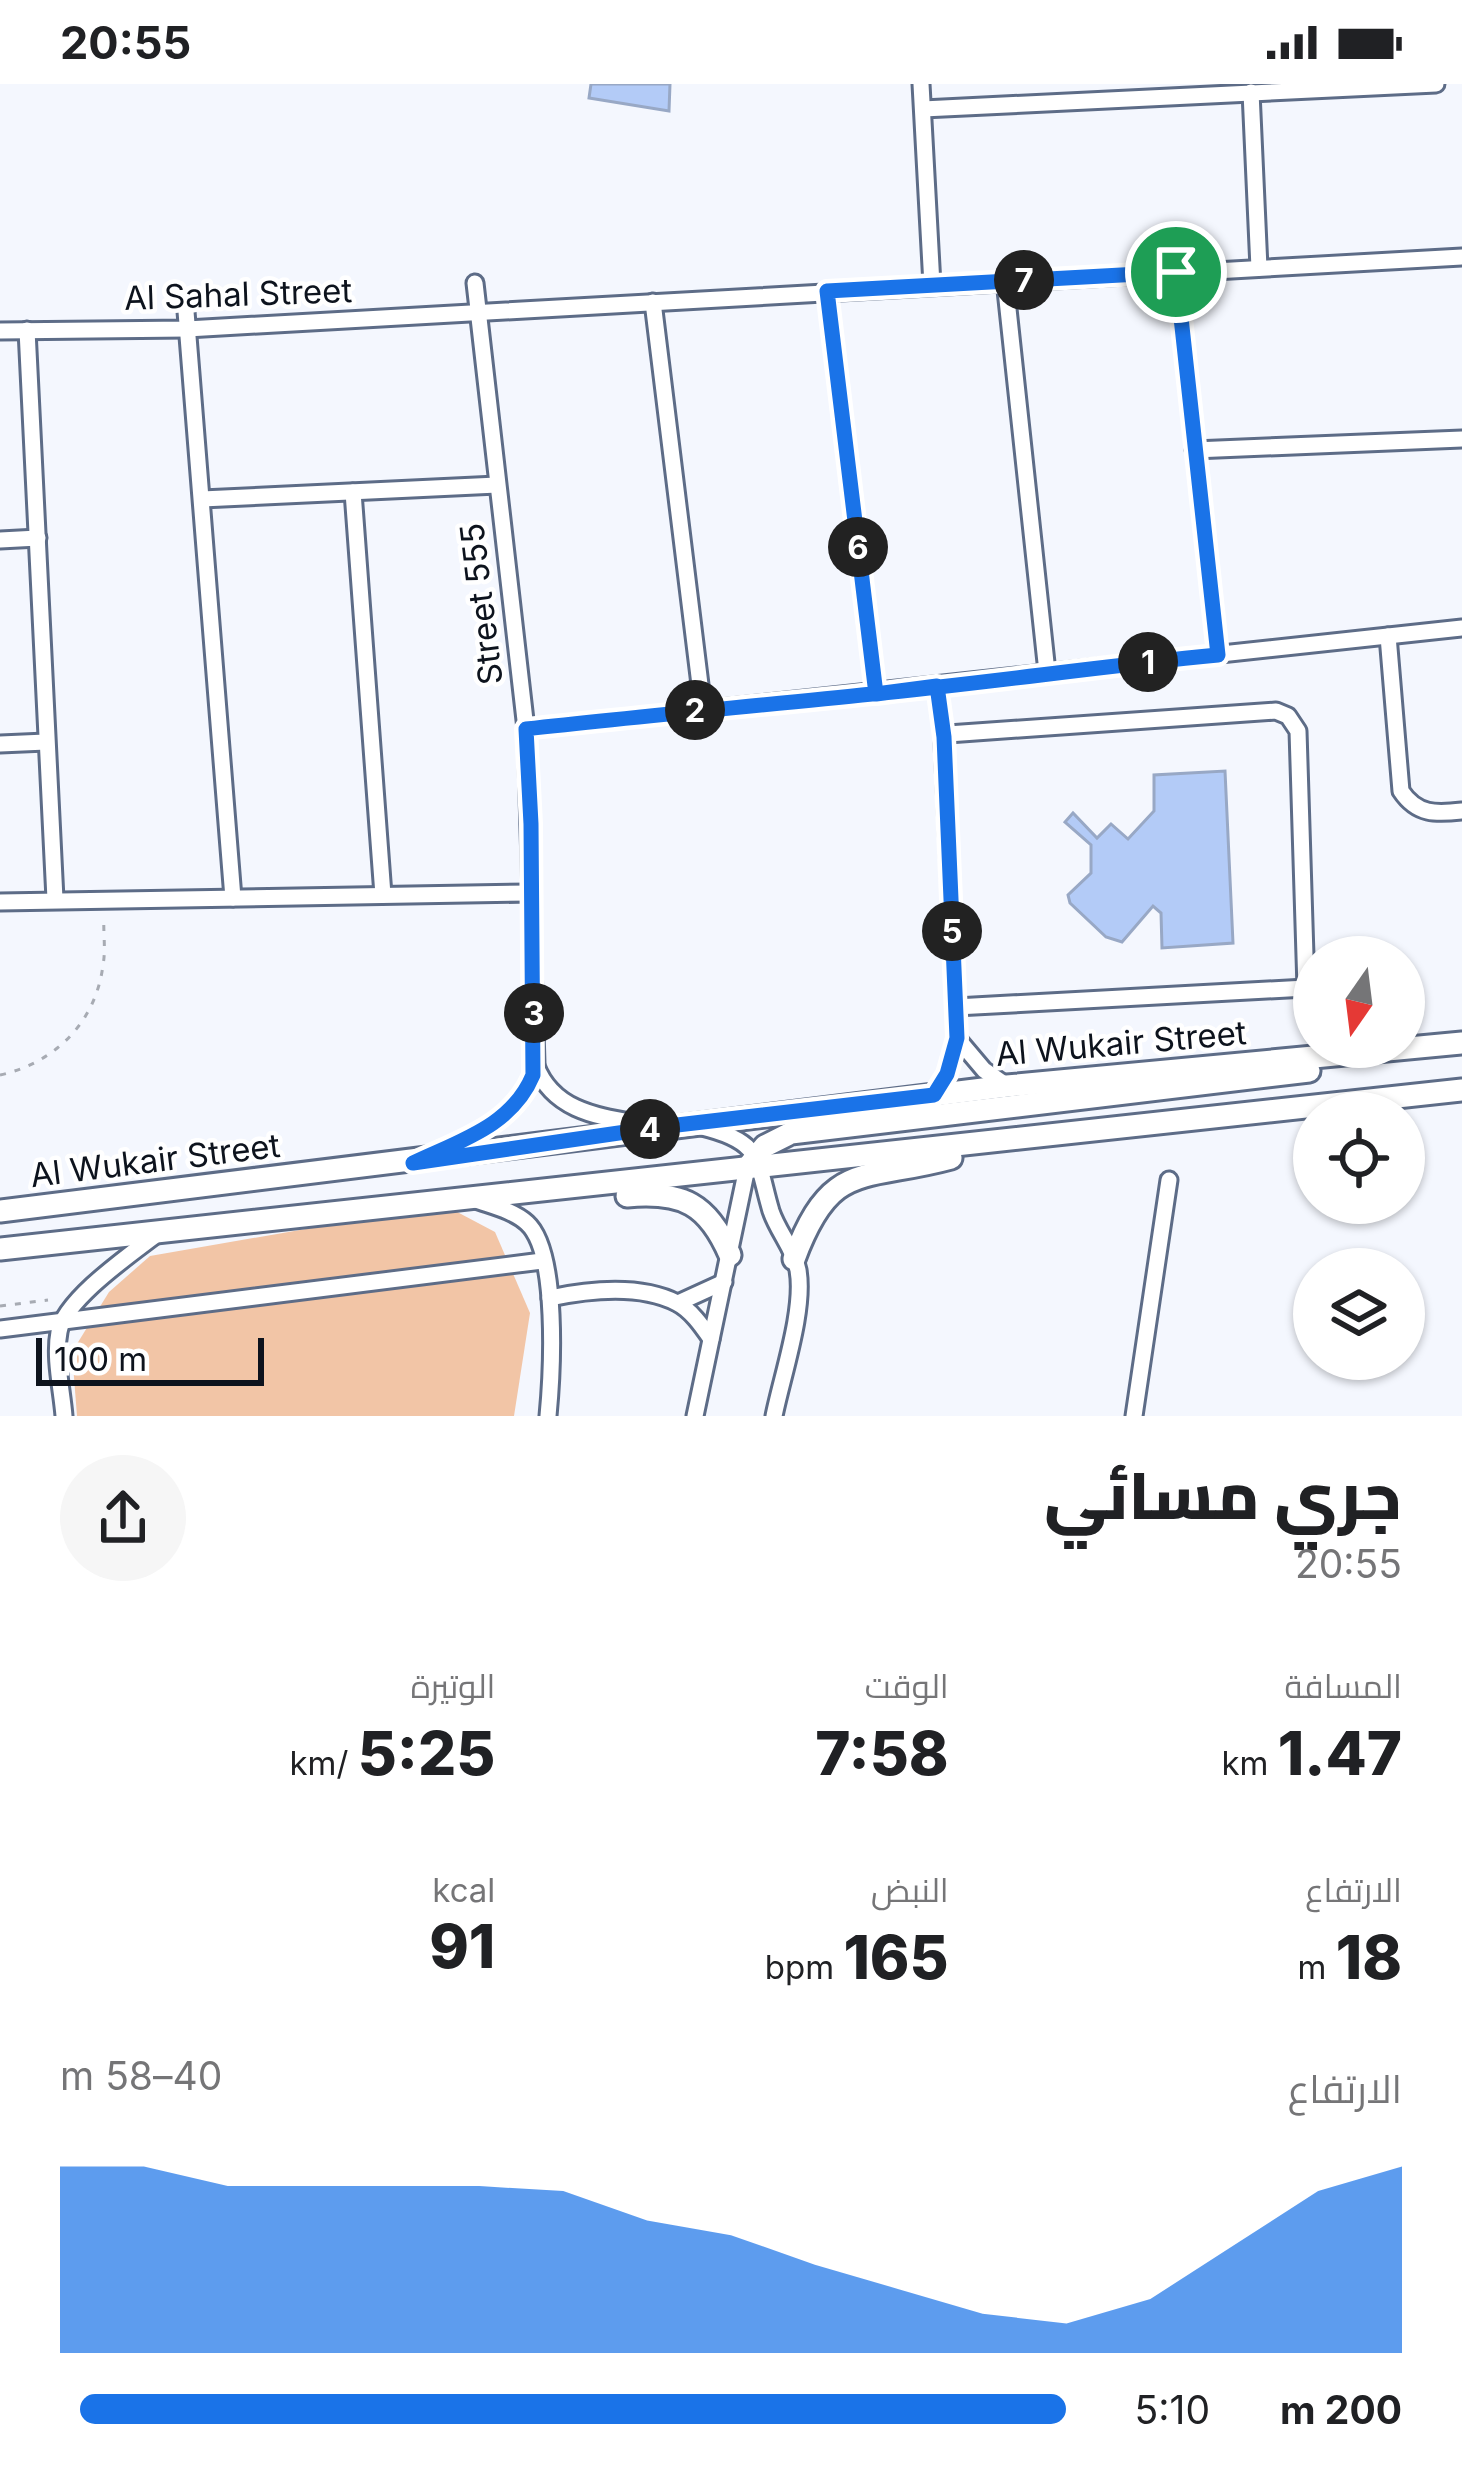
<!DOCTYPE html>
<html lang="ar">
<head>
<meta charset="utf-8">
<style>
  :root { --surface:#fff; --page:#f6f6f6; --text:#202124; --muted:#757577; --accent:#1a73e8 }
  body { margin:0; font-family:Inter,Cairo,sans-serif; background:var(--page); color:var(--text); direction:rtl; height:100vh; display:flex; flex-direction:column; font-size:45px; white-space:nowrap }
  * { box-sizing:border-box; margin:0 }
  p { font-size:39px; color:var(--muted) }
  .icon { flex:none; width:66px; height:66px; fill:none; stroke:currentColor; stroke-width:2; stroke-linecap:round; stroke-linejoin:round }
  .map { position:relative; height:1332px; overflow:hidden; direction:ltr }
  .details { display:flex; flex-direction:column; background:var(--surface); flex:1 }
  .details>* { flex:none }
  .needle { width:78px; rotate:194deg }
  .tools { position:absolute; left:1293px; top:852px; display:grid; gap:24px }
  .tools a { display:grid; place-items:center; width:132px; height:132px; border-radius:50%; background:var(--surface); box-shadow:0 3px 9px #0004; font-size:60px }
  .scale { position:absolute; left:36px; bottom:30px; width:228px; box-sizing:border-box; padding-left:12px; border:6px solid #0d131d; border-top:0; font-size:33px; line-height:42px; white-space:nowrap; color:#0d131d; -webkit-text-stroke:9px #fff; paint-order:stroke }
  .pin { position:absolute; display:grid; place-items:center; width:102px; height:102px; color:#fff; margin:-51px; border:6px solid #fff; border-radius:50%; box-shadow:0 3px 12px #0007 }
  .km { position:absolute; width:60px; height:60px; margin:-30px; border-radius:50%; background:#222; color:#fff; font-size:33px; line-height:60px; text-align:center }
  .round { display:grid; place-items:center; flex:none; width:126px; height:126px; border-radius:63px; background:var(--page) }
  .summary { display:flex; align-items:center; justify-content:space-between; height:204px; padding:0 60px }
  h1 { font-size:66px; font-weight:800; line-height:90px }
  .stats { display:grid; grid-template-columns:repeat(3,1fr); gap:18px; height:204px; padding:12px 60px }
  .stats div { display:grid; align-content:center }
  .stats b { font-size:60px; font-weight:800 }
  .stats small { font-size:33px; font-weight:400 }
  .stats p { font-size:33px }
  .chart { height:336px; padding:24px 60px }
  .chart p { display:flex; justify-content:space-between }
  .chart svg { width:100%; height:216px; margin-top:12px; fill:var(--accent); opacity:.7 }
  ul { padding:0 60px; list-style:none; font-size:39px }
  li { display:grid; grid-template-columns:192px 144px 1fr; align-items:center; height:90px }
  li i { height:30px; border-radius:15px; background:var(--accent) }
  .status { display:flex; justify-content:space-between; align-items:center; height:84px; padding:0 60px; background:var(--surface); direction:ltr }
  .status svg { height:33px; fill:currentColor }
  .map>svg:first-child { display:block }
  .green { fill:#f2c5a6 }
  .building { fill:#b3cbf7; stroke:#98a8c5; stroke-width:3 }
  .lines { fill:none; stroke-linecap:round; stroke-linejoin:round }
  .minor-casing { stroke:#5d6c87; stroke-width:21 }
  .major-casing { stroke:#5d6c87; stroke-width:27 }
  .path { stroke:#a7abb3; stroke-width:3; stroke-dasharray:6 9; stroke-linecap:butt }
  .minor { stroke:#fff; stroke-width:15 }
  .major { stroke:#fff; stroke-width:21 }
  .route-casing { stroke:#fff; stroke-width:24 }
  .route { stroke:#1a73e8; stroke-width:15 }
  .labels { text-anchor:middle; dominant-baseline:central; stroke-width:9; stroke-linejoin:round; paint-order:stroke }
  .street-label { font-size:33px; fill:#0d131d; stroke:#fff }
</style>
</head>
<body>
<div class="status"><b>20:55</b><svg viewBox="0 0 49 12"><path d="M0 12V9h3v3zM5 12V6h3v6zM10 12V3h3v9zM15 12V0h3v12zM26 1h20v11H26zM47 4h2v5h-2z"/></svg></div>
<div class="map">
<svg width="1462" height="1332" viewBox="0 0 1462 1332">
  <rect width="100%" height="100%" fill="#f4f7fe"/>
  <polygon class="green" points="444,1121 495,1148 530,1229 514,1332 77,1332 72,1268 109,1208 150,1172"/>
  <g class="building">
    <polygon points="591,0 670,0 669,27 589,14"/>
    <polygon points="1225,687 1233,859 1162,864 1161,829 1153,822 1122,858 1106,853 1070,819 1068,811 1091,789 1091,761 1065,738 1073,729 1097,754 1111,740 1128,755 1154,727 1154,691"/>
  </g>
  <g class="lines">
    <defs>
      <g id="minor">
        <polyline points="921,0 932,201"/>
        <polyline points="1251,8 1259,184"/>
        <polyline points="923,25 1436,0"/>
        <polyline points="1176,188 1218,571"/>
        <polyline points="1005,197 1047,588"/>
        <polyline points="827,207 876,610"/>
        <polyline points="185,215 233,814"/>
        <polyline points="653,218 703,625"/>
        <polyline points="27,246 55,815"/>
        <polyline points="0,247 187,245 1462,173"/>
        <polyline points="1194,366 1462,355"/>
        <polyline points="353,408 383,811"/>
        <polyline points="202,415 497,401"/>
        <polyline points="0,456 38,454"/>
        <path d="M1388 552 1401 707C1417 731 1436 730 1462 727"/>
        <polyline points="937,602 944,653"/>
        <polyline points="526,645 1462,544"/>
        <polyline points="0,660 46,658"/>
        <polyline points="0,818 530,809"/>
        <polyline points="956,923 1306,904"/>
        <polyline points="957,954 984,986 1007,1002"/>
        <path d="M536 982C555 1031 606 1033 651 1042"/>
        <polyline points="935,1011 947,990 957,954 943,659 948,650 1276,627 1288,632 1298,647 1306,904 1314,925"/>
        <path d="M702 1043C764 1058 756 1077 771 1127 778 1148 794 1165 798 1186 805 1226 782 1292 774 1332"/>
        <path d="M439 1067C482 1046 524 1031 536 979L526 645 475 199"/>
        <path d="M476 1116C493 1122 514 1127 527 1139 559 1168 552 1290 548 1332"/>
        <path d="M550 1214C588 1206 640 1200 677 1219 691 1226 702 1242 711 1255"/>
        <polyline points="678,1219 724,1198"/>
        <polyline points="0,1245 542,1177"/>
        <path d="M64 1332C62 1306 54 1274 59 1248 64 1216 131 1170 157 1150"/>
        <polyline points="695,1332 747,1084"/>
        <polyline points="1134,1332 1169,1096"/>
      </g>
      <g id="major">
        <polyline points="747,1084 765,1062 791,1049 1309,987"/>
        <path d="M627 1112C683 1107 708 1120 730 1171"/>
        <polyline points="0,1127 1007,1002 1462,959"/>
        <polyline points="0,1165 1462,1006"/>
        <path d="M794 1175C831 1075 862 1098 951 1074"/>
      </g>
    </defs>
    <use href="#minor" class="minor-casing"/>
    <use href="#major" class="major-casing"/>
    <g class="path">
      <path d="M0 991C55 979 96 938 103 881 106 865 103 849 104 833"/>
      <polyline points="0,1222 48,1216"/>
    </g>
    <use href="#minor" class="minor"/>
    <use href="#major" class="major"/>
  </g>
  <g class="lines">
    <defs>
      <path id="route" d="M1176 188 1218 571C1102 582 987 599 872 610 757 622 641 632 526 645L531 740 533 991C512 1042 459 1057 413 1079L660 1043 934 1011 947 990 957 954 944 653 937 602 876 610 827 207 1176 188"/>
    </defs>
    <use href="#route" class="route-casing"/>
    <use href="#route" class="route"/>
  </g>
  <g class="labels">
    <g class="street-label">
      <text transform="translate(238 210) rotate(-2)">Al Sahal Street</text>
      <text transform="translate(481 520) rotate(-97)">Street 555</text>
      <text transform="translate(1121 959) rotate(-5)">Al Wukair Street</text>
      <text transform="translate(155 1076) rotate(-7)">Al Wukair Street</text>
    </g>
  </g>
</svg>
<div class="tools">
<a><svg class="needle" viewBox="-14 -14 28 28"><path d="M0-13l5 13h-10z" fill="#e53935"/><path d="M0 13l5-13h-10z" fill="#757577"/></svg></a>
<a><svg class="icon" aria-label="locate" viewBox="0 0 24 24"><circle cx="12" cy="12" r="6"/><path d="M12 2v4M12 18v4M2 12h4M18 12h4"/></svg></a>
<a><svg class="icon" aria-label="layers" viewBox="0 0 24 24"><path d="M12 4l9 5-9 5-9-5zM3 14l9 5 9-5"/></svg></a>
</div>
<div class="scale">100 m</div>
<div class="pin" style="left:1176px;top:188px;background:#1e9e55"><svg class="icon" aria-label="arrive" viewBox="0 0 24 24"><path d="M6 21V4h12l-3 4 3 4H6"/></svg></div>
<b class="km" style="left:1148px;top:578px">1</b>
<b class="km" style="left:695px;top:626px">2</b>
<b class="km" style="left:534px;top:929px">3</b>
<b class="km" style="left:650px;top:1045px">4</b>
<b class="km" style="left:952px;top:847px">5</b>
<b class="km" style="left:858px;top:463px">6</b>
<b class="km" style="left:1024px;top:196px">7</b>
</div>
<section class="details">
<div class="summary"><div><h1>جري مسائي</h1><p>20:55</p></div><a class="round"><svg class="icon" aria-label="share" viewBox="0 0 24 24"><path d="M12 15V3M7 8l5-5 5 5M5 13v7h14v-7"/></svg></a></div>
<div class="stats">
<div><p>المسافة</p><b>1.47<small> km</small></b></div>
<div><p>الوقت</p><b>7:58</b></div>
<div><p>الوتيرة</p><b>5:25<small> /km</small></b></div>
</div>
<div class="stats">
<div><p>الارتفاع</p><b>18<small> m</small></b></div>
<div><p>النبض</p><b>165<small> bpm</small></b></div>
<div><p>kcal</p><b>91</b></div>
</div>
<div class="chart"><p><span>الارتفاع</span>40–58 m</p>
<svg viewBox="0 0 160 44" preserveAspectRatio="none"><path d="M0 44V6L10 6L20 10L30 10L40 10L50 10L60 11L70 17L80 20L90 26L100 31L110 36L120 38L130 33L140 22L150 11L160 6V44z"/></svg>
</div>
<ul>
<li><b>200 m</b>5:10<i style="width:98%"></i></li>
</ul>
</section>
</body>
</html>
